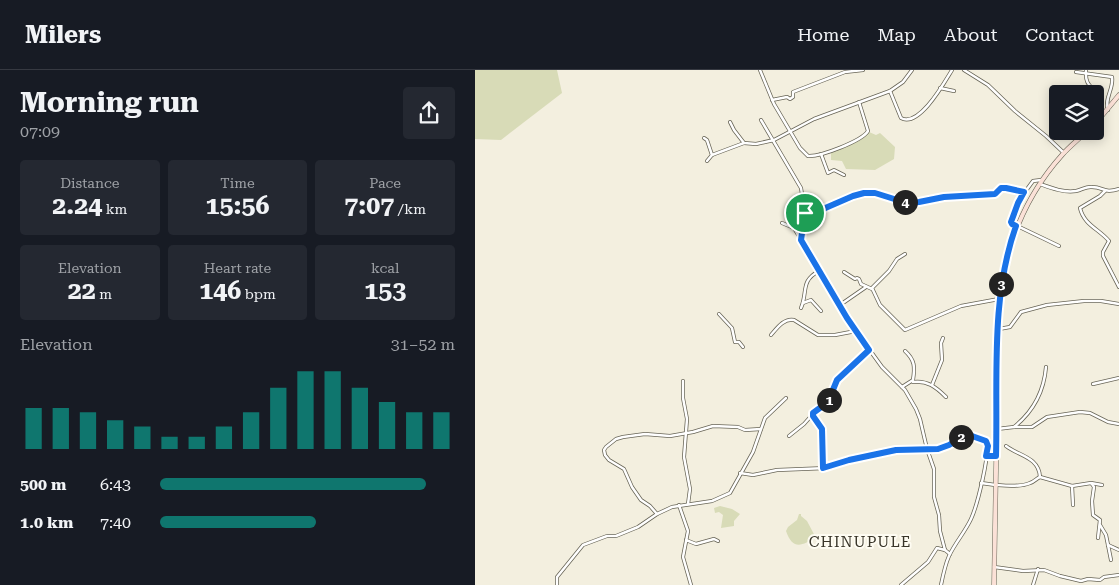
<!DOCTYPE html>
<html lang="en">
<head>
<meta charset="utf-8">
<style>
  :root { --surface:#171b24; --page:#242831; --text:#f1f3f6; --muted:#9ea1a6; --line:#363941; --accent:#0f766e }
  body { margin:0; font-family:"Roboto Serif",serif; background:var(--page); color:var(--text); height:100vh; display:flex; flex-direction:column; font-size:19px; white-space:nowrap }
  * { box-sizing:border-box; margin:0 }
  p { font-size:16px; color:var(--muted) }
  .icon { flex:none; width:28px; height:28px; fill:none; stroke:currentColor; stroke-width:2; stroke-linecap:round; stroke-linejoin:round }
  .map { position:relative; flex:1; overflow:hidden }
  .drawer { display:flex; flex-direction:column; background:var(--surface); width:475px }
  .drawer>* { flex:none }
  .buttons { position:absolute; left:574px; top:15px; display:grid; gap:10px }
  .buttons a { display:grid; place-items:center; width:55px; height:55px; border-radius:5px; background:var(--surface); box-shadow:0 2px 12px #0003; font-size:25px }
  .pin { position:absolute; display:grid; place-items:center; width:42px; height:42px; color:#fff; margin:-21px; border:2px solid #fff; border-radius:50%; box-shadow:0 1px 5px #0007 }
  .km { position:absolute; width:25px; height:25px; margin:-12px; border-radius:50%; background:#222; color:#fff; font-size:14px; line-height:25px; text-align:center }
  .round { display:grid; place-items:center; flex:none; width:52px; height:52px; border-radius:5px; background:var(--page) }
  .head { display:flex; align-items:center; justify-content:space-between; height:85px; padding:0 20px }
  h1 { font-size:28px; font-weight:700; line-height:38px }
  .stats { display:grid; grid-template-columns:repeat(3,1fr); gap:8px; height:85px; padding:5px 20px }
  .stats div { display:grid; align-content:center; border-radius:5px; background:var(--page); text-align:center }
  .stats b { font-size:25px; font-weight:700 }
  .stats small { font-size:14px; font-weight:400 }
  .stats p { font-size:14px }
  .chart { height:140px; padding:10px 20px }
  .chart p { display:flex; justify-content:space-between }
  .chart svg { width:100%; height:90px; margin-top:5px; stroke:var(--accent); stroke-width:6 }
  ul { padding:0 20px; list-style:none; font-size:16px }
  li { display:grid; grid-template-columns:80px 60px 1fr; align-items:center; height:38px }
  li i { height:12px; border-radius:6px; background:var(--accent) }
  header { display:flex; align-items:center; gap:30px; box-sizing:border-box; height:70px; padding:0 25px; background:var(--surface); border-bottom:1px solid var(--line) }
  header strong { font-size:24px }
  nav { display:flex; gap:28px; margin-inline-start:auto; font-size:18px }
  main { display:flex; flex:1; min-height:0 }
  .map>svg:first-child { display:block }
  .green { fill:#d8dbb7 }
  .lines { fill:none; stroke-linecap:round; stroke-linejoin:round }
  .street-casing { stroke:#676456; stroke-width:4 }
  .secondary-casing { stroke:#676456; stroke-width:5 }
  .street { stroke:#fff; stroke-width:2.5 }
  .secondary { stroke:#fbe1d7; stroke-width:4 }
  .route-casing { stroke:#fff; stroke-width:10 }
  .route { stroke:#1a73e8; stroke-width:6 }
  .labels { text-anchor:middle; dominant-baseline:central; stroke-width:4; stroke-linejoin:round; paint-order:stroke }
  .neighbourhood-label { font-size:15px; letter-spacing:1px; fill:#393529; stroke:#fefcf2 }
</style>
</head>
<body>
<header>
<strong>Milers</strong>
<nav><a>Home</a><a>Map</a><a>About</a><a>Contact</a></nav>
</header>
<main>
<section class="drawer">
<div class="head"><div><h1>Morning run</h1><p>07:09</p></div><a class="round"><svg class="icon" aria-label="share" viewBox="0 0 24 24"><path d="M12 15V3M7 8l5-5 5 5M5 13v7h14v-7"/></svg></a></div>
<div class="stats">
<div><p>Distance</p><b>2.24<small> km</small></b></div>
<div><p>Time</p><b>15:56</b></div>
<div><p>Pace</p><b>7:07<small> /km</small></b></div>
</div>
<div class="stats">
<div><p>Elevation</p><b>22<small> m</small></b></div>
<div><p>Heart rate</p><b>146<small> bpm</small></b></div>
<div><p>kcal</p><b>153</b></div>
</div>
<div class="chart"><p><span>Elevation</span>31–52 m</p>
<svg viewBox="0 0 160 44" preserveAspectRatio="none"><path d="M5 44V24M15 44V24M25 44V26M35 44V30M45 44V33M55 44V38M65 44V38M75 44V33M85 44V26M95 44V14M105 44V6M115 44V6M125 44V14M135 44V21M145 44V26M155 44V26"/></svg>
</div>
<ul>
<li><b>500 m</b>6:43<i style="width:90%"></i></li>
<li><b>1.0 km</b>7:40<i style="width:53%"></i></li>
</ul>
</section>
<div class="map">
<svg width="644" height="515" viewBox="0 0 644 515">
  <rect width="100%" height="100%" fill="#f3efdf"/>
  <g class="green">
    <polygon points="0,0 82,0 87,23 26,70 0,69"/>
    <polygon points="394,62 401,65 405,63 420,77 419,89 400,100 371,99 367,91 356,90 356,81 385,70"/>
    <polygon points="245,436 257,439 265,444 259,451 259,456 246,458 248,445 244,442 240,443 239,438"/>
    <path d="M324 444H326V446L332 451 341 468C327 475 318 481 311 461L313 457 322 450Z"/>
  </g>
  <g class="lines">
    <defs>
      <g id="street">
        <path d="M285 0 299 34 325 78 333 86C345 87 387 71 393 61L384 32"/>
        <polyline points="489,0 513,15 540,41 571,66 589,83"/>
        <path d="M611 0C610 15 615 15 624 25L623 48"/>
        <path d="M601 2 637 7C639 19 629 28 633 40"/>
        <polyline points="465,18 479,21"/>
        <path d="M415 21 426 48C444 58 469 13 477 0"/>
        <polyline points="297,30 312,27 315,29 318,27 318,22 370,2 388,0"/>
        <polyline points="286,50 326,118 330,143 326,170 381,261 407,297 430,320 441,339 445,349 452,379 459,399 459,427 464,445 465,461 470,480 475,484"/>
        <polyline points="255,52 259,60 269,73 281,74 299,70 339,49 415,21 428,12 437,0"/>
        <polyline points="229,68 232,70 237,85 232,91"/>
        <polyline points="346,84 353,103 359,100 369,105"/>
        <polyline points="237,85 269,73"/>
        <path d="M566 110 558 111C548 124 540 137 536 153L584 176"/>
        <path d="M565 114C576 118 589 123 601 121 607 120 611 116 617 117 629 117 629 124 644 119"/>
        <path d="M630 121 625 126 605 138C609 155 624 159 634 171L628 182V186L644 217"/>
        <polyline points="330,143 348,139 378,126 389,123 400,123 432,133 446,132 477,126 520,124 528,117 549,122"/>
        <polyline points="307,153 319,158 325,168"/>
        <polyline points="430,184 422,189 414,201 397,218 405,235 430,260 486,236 524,229"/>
        <polyline points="369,202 380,209 382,208 384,209 386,214 397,219"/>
        <polyline points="328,233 336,230 346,241"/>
        <polyline points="365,235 391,217"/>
        <path d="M326 238C333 222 325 211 344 201"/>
        <polyline points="244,244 257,258 260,272 264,272 268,277"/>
        <polyline points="524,259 535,257 546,242 572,235 609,231 626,231 644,234"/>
        <path d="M296 265C302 258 309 248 319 250L343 265H360L381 261"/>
        <polyline points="208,311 208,328 212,349 209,387 215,419 213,434"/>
        <path d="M438 312C452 310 461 317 471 327"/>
        <polyline points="618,314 644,308"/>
        <polyline points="457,315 467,290 466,273 468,268"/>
        <path d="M427 317 438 310C440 297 440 290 430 281"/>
        <polyline points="539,357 557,357 572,347 605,342 615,343 633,352 644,354"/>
        <path d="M522 359 539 357C559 341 569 321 571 297"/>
        <polyline points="314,366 329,354 337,345"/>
        <path d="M531 376C544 386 564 387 565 407"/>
        <polyline points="511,385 521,386"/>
        <polyline points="348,398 347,359 338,346 338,342 348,337 353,332 362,310 394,280"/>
        <path d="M265 403 278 405 302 400 352 398 374 390 421 380 463 379 474 375 489 366H497L511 371C516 382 502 436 496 449 490 462 480 473 474 486 470 495 468 505 466 515"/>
        <path d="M506 413C518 415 544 418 555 413 559 412 562 408 565 407L597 416 616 413 627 415"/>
        <polyline points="617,414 619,417 617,431 618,445 625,450 623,468"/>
        <polyline points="597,416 598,435"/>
        <polyline points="204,435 213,461 208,487 216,515"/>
        <polyline points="182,444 175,436 166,430 157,417 149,399 134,390 130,385 129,380 131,377 141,369 148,367 170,364 195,366 218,362 238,356 263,357 270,360 286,359"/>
        <polyline points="625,455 631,465 636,490"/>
        <polyline points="211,470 221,474 239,469 243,471"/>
        <polyline points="633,475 644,480"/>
        <polyline points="519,497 548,501 569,500 585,506 606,511 613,509 625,510 629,507 644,505"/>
        <polyline points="82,515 82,507 108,475 132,466 141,466 163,457 182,444 197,437 237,431 255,423 278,382 290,348 311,328"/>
        <polyline points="426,515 453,492 462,478 470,480"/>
        <polyline points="558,515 563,499"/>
      </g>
      <g id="secondary">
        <polyline points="620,54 644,25"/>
        <path d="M519 515 524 229C531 175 550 126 587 85 595 76 604 69 612 61"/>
      </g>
    </defs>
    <use href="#street" class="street-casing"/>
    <use href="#secondary" class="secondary-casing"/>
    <use href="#street" class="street"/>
    <use href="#secondary" class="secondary"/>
  </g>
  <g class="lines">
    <defs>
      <path id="route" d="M526 118H531L549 122 543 133 536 152 537 154 541 156C515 229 523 310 521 386H511L513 376 511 371 497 366H489L474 375 463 379 421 380 374 390 348 398 347 359 338 346V343L353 332 362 310 394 280 372 248 326 170 330 143 348 139 378 126 389 123H400L432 133 444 132 469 127 520 124Z"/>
    </defs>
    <use href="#route" class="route-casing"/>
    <use href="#route" class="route"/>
  </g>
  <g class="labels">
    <g class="neighbourhood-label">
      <text x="385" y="472">CHINUPULE</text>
    </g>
  </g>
</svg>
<div class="buttons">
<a><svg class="icon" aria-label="layers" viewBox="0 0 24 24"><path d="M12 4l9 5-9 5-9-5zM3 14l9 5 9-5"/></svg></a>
</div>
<div class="pin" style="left:330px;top:143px;background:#1e9e55"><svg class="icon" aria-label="arrive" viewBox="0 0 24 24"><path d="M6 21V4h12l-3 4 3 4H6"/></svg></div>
<b class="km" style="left:354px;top:330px">1</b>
<b class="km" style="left:486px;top:367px">2</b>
<b class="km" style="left:526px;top:214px">3</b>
<b class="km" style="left:430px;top:132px">4</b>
</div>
</main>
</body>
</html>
